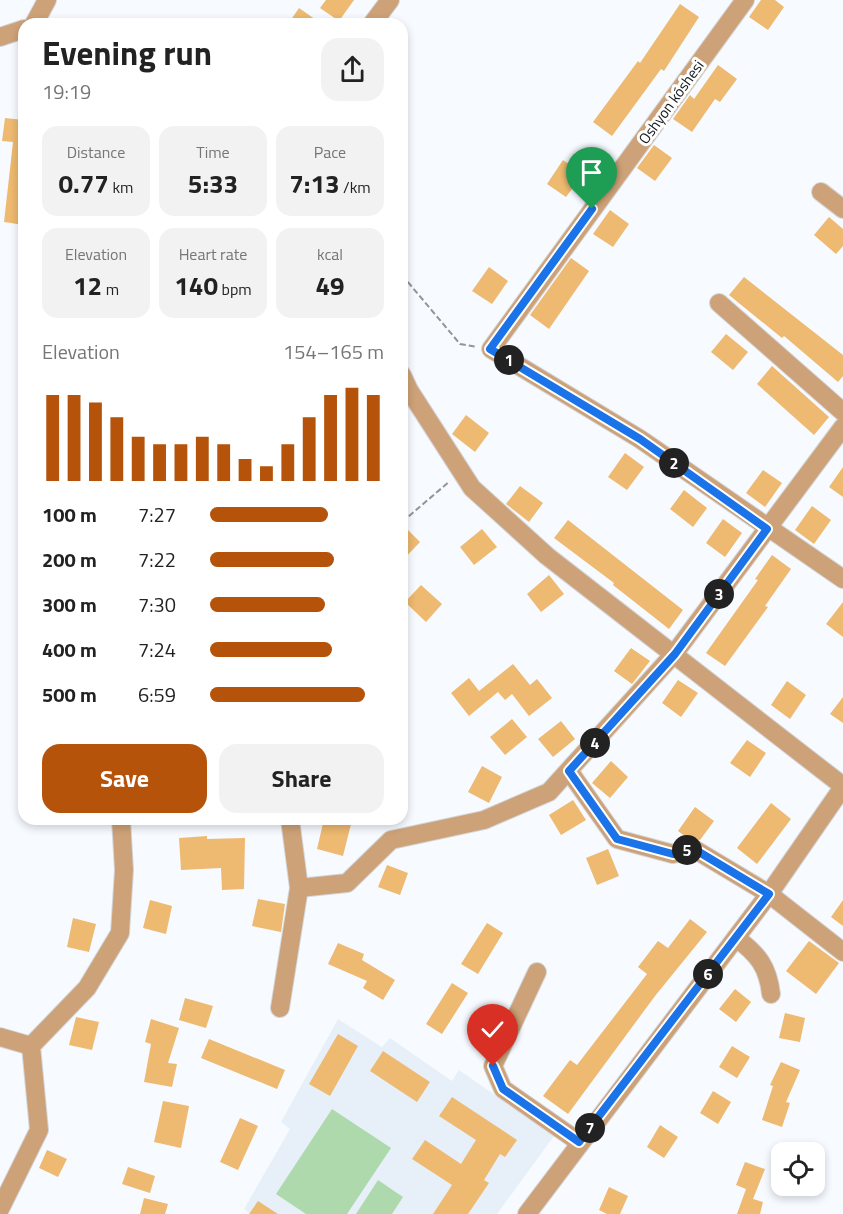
<!DOCTYPE html>
<html lang="en">
<head>
<meta charset="utf-8">
<style>
  :root { --surface:#fff; --page:#f2f2f2; --text:#222; --muted:#767676; --accent:#b45309 }
  body { margin:0; font-family:"Titillium Web",sans-serif; background:var(--page); color:var(--text); height:100vh; display:flex; flex-direction:column; font-size:22px; white-space:nowrap }
  * { box-sizing:border-box; margin:0 }
  p { font-size:20px; color:var(--muted) }
  .icon { flex:none; width:33px; height:33px; fill:none; stroke:currentColor; stroke-width:2; stroke-linecap:round; stroke-linejoin:round }
  .map { position:relative; flex:1; overflow:hidden }
  .side { position:absolute; left:18px; top:18px; width:390px; height:807px; display:flex; flex-direction:column; background:var(--surface); border-radius:18px; box-shadow:0 3px 9px #0003 }
  .side>* { flex:none }
  .buttons { position:absolute; left:771px; top:1142px; display:grid; gap:12px }
  .buttons a { display:grid; place-items:center; width:54px; height:54px; border-radius:12px; background:var(--surface); box-shadow:0 3px 9px #0003; font-size:30px }
  .pin { position:absolute; display:grid; place-items:center; width:51px; height:51px; color:#fff; margin:-62px -26px; border-radius:50% 50% 50% 0; rotate:-45deg; box-shadow:0 0 6px #0007 }
  .pin .icon { rotate:45deg }
  .km { position:absolute; width:30px; height:30px; margin:-15px; border-radius:50%; background:#222; color:#fff; font-size:16px; line-height:30px; text-align:center }
  .round { display:grid; place-items:center; flex:none; width:63px; height:63px; border-radius:18px; background:var(--page) }
  .head { display:flex; align-items:center; justify-content:space-between; height:102px; padding:0 24px }
  h1 { font-size:33px; font-weight:700; line-height:45px }
  .figures { display:grid; grid-template-columns:repeat(3,1fr); gap:9px; height:102px; padding:6px 24px }
  .figures div { display:grid; align-content:center; border-radius:15px; background:var(--page); text-align:center }
  .figures b { font-size:26px; font-weight:700 }
  .figures small { font-size:16px; font-weight:400 }
  .figures p { font-size:16px }
  .chart { height:168px; padding:12px 24px }
  .chart p { display:flex; justify-content:space-between }
  .chart svg { width:100%; height:108px; margin-top:6px; stroke:var(--accent); stroke-width:6 }
  .cta { display:flex; gap:12px; margin-top:auto; padding:12px 24px }
  .cta a { flex:1; height:69px; border-radius:18px; background:var(--accent); color:#fff; font-size:24px; font-weight:700; line-height:69px; text-align:center }
  .cta a+a { background:var(--page); color:var(--text) }
  ul { padding:0 24px; list-style:none; font-size:20px }
  li { display:grid; grid-template-columns:96px 72px 1fr; align-items:center; height:45px }
  li i { height:15px; border-radius:8px; background:var(--accent) }
  .map>svg:first-child { display:block }
  .built { fill:#e7f0f9 }
  .green { fill:#add9ad }
  .building { fill:#eeb970 }
  .lines { fill:none; stroke-linecap:round; stroke-linejoin:round }
  .minor-casing { stroke:#d3d7db; stroke-width:20 }
  .path { stroke:#919598; stroke-width:2; stroke-dasharray:6 3; stroke-linecap:butt }
  .minor { stroke:#cea278; stroke-width:18 }
  .route-casing { stroke:#fff; stroke-width:12 }
  .route { stroke:#1a73e8; stroke-width:8 }
  .labels { text-anchor:middle; dominant-baseline:central; stroke-width:6; stroke-linejoin:round; paint-order:stroke }
  .street-label { font-size:15px; fill:#161a1d; stroke:#fff }
</style>
</head>
<body>
<div class="map">
<svg width="843" height="1214" viewBox="0 0 843 1214">
  <rect width="100%" height="100%" fill="#f7fbff"/>
  <polygon class="built" points="338,1019 382,1047 390,1038 452,1081 459,1070 554,1136 497,1214 250,1214 244,1209 290,1129 281,1122"/>
  <g class="green">
    <polygon points="332,1109 391,1148 347,1214 306,1214 276,1194"/>
    <polygon points="378,1180 403,1197 392,1214 356,1214"/>
  </g>
  <g class="building">
    <polygon points="326,0 354,0 339,21 320,8"/>
    <polygon points="761,0 775,0 784,7 768,30 749,17"/>
    <polygon points="680,4 699,17 664,71 661,69 612,136 593,122 638,61 640,63"/>
    <polygon points="299,8 322,24 288,24"/>
    <polygon points="718,65 737,79 720,102 715,99 692,132 673,119 690,95 694,99"/>
    <polygon points="5,118 24,120 24,225 4,222 13,142 2,141"/>
    <polygon points="654,145 672,158 655,181 637,168"/>
    <polygon points="563,160 583,174 566,197 547,184"/>
    <polygon points="610,210 629,224 613,247 593,234"/>
    <polygon points="829,217 843,229 843,246 836,254 814,235"/>
    <polygon points="571,258 589,271 549,329 530,315"/>
    <polygon points="489,267 508,281 492,304 472,291"/>
    <polygon points="744,277 843,355 843,376 838,382 784,336 782,338 729,295"/>
    <polygon points="726,334 748,352 733,370 711,352"/>
    <polygon points="772,366 829,417 814,435 757,384"/>
    <polygon points="466,415 489,433 475,452 452,434"/>
    <polygon points="625,453 644,467 627,490 608,477"/>
    <polygon points="843,467 843,497 829,487"/>
    <polygon points="763,470 782,483 765,507 746,493"/>
    <polygon points="520,486 543,503 529,522 506,504"/>
    <polygon points="684,490 707,508 693,527 670,509"/>
    <polygon points="812,506 831,520 814,544 795,530"/>
    <polygon points="723,519 742,533 725,557 706,543"/>
    <polygon points="568,520 683,610 669,629 613,585 614,583 554,538"/>
    <polygon points="402,524 420,542 402,561"/>
    <polygon points="482,529 497,547 474,565 460,547"/>
    <polygon points="772,555 791,569 765,606 768,607 725,666 706,653 758,580 755,579"/>
    <polygon points="549,575 564,594 541,612 527,594"/>
    <polygon points="421,585 442,604 426,622 405,602"/>
    <polygon points="843,602 843,637 826,624"/>
    <polygon points="631,648 650,661 632,684 614,671"/>
    <polygon points="513,664 530,685 537,679 552,698 529,716 512,694 505,700 498,692 469,716 451,693 469,678 479,691"/>
    <polygon points="678,680 698,693 681,717 662,703"/>
    <polygon points="787,681 806,695 790,719 771,705"/>
    <polygon points="843,697 843,723 830,714"/>
    <polygon points="512,719 527,737 505,755 490,737"/>
    <polygon points="561,721 575,739 553,757 538,739"/>
    <polygon points="747,740 766,753 750,777 730,763"/>
    <polygon points="611,761 628,777 610,798 592,783"/>
    <polygon points="482,766 502,777 489,803 468,792"/>
    <polygon points="573,800 586,820 561,835 549,815"/>
    <polygon points="771,803 791,819 757,864 737,848"/>
    <polygon points="695,807 714,821 700,840 689,839 678,831"/>
    <polygon points="324,819 351,824 343,856 317,849"/>
    <polygon points="207,836 207,839 245,838 244,889 222,890 221,868 181,870 179,838"/>
    <polygon points="608,849 619,876 597,885 586,858"/>
    <polygon points="387,865 408,873 400,895 378,887"/>
    <polygon points="258,899 285,904 281,932 252,926"/>
    <polygon points="150,900 172,906 166,934 143,928"/>
    <polygon points="843,900 843,926 831,917"/>
    <polygon points="73,918 96,924 89,952 67,947"/>
    <polygon points="690,919 707,932 655,996 568,1114 543,1096 570,1060 577,1065 647,974 638,967 658,941 668,948"/>
    <polygon points="487,923 503,933 478,974 461,964"/>
    <polygon points="809,941 839,963 816,994 786,971"/>
    <polygon points="338,943 364,954 362,960 395,980 383,1000 363,988 367,981 328,964"/>
    <polygon points="452,983 468,993 442,1034 426,1024"/>
    <polygon points="735,989 751,1002 736,1022 719,1009"/>
    <polygon points="185,998 213,1006 206,1028 179,1020"/>
    <polygon points="785,1013 805,1018 800,1042 779,1038"/>
    <polygon points="76,1017 99,1022 92,1050 69,1045"/>
    <polygon points="151,1019 179,1028 168,1063 177,1064 172,1087 144,1082 151,1044 145,1042"/>
    <polygon points="338,1034 358,1046 330,1096 309,1084"/>
    <polygon points="209,1039 285,1070 277,1089 201,1058"/>
    <polygon points="732,1046 750,1057 737,1078 719,1067"/>
    <polygon points="383,1051 430,1082 417,1102 370,1071"/>
    <polygon points="781,1062 800,1070 786,1102 790,1103 782,1127 762,1120 773,1086 770,1085"/>
    <polygon points="713,1091 731,1102 718,1124 700,1113"/>
    <polygon points="452,1097 517,1140 505,1157 500,1154 484,1180 489,1183 468,1214 433,1214 452,1185 412,1159 425,1140 461,1164 476,1140 439,1116"/>
    <polygon points="163,1101 189,1106 181,1148 154,1142"/>
    <polygon points="240,1118 258,1126 238,1170 220,1162"/>
    <polygon points="660,1125 678,1137 664,1158 647,1147"/>
    <polygon points="47,1150 67,1159 58,1177 39,1168"/>
    <polygon points="745,1162 765,1169 753,1199 763,1202 760,1214 737,1214 746,1189 736,1185"/>
    <polygon points="128,1167 155,1176 150,1193 122,1184"/>
    <polygon points="609,1187 628,1196 620,1214 607,1214 599,1210"/>
    <polygon points="144,1198 168,1204 165,1214 140,1214"/>
    <polygon points="258,1201 278,1214 249,1214"/>
  </g>
  <g class="lines">
    <defs>
      <g id="minor">
        <polyline points="745,0 491,349 640,439 843,579"/>
        <polyline points="34,24 47,0"/>
        <polyline points="372,24 390,0"/>
        <polyline points="0,37 24,29"/>
        <polyline points="821,192 843,209"/>
        <polyline points="719,303 843,412"/>
        <polyline points="402,375 409,390 472,488 547,556 843,786"/>
        <polyline points="569,771 617,839 673,854 694,849 769,894 843,952"/>
        <polyline points="299,888 347,883 391,840 484,820 549,792 674,654 843,427"/>
        <path d="M736 938C758 954 768 967 771 994"/>
        <polyline points="537,972 493,1066 503,1089 579,1142"/>
        <polyline points="280,1008 299,888 290,819"/>
        <polyline points="0,1037 31,1046"/>
        <polyline points="0,1209 39,1130 31,1046 87,988 120,933 124,870 121,819"/>
        <polyline points="527,1214 769,894 843,787"/>
      </g>
    </defs>
    <use href="#minor" class="minor-casing"/>
    <g class="path">
      <polyline points="402,275 460,344 477,347"/>
      <polyline points="402,522 450,481"/>
    </g>
    <use href="#minor" class="minor"/>
  </g>
  <g class="lines">
    <defs>
      <polyline id="route" points="493,1066 503,1089 579,1142 769,894 694,849 673,854 617,839 569,771 675,654 767,529 640,439 490,349 592,209"/>
    </defs>
    <use href="#route" class="route-casing"/>
    <use href="#route" class="route"/>
  </g>
  <g class="labels">
    <g class="street-label">
      <text transform="translate(671 102) rotate(-54)">Oshyon kóshesi</text>
    </g>
  </g>
</svg>
<div class="buttons">
<a><svg class="icon" aria-label="locate" viewBox="0 0 24 24"><circle cx="12" cy="12" r="6"/><path d="M12 2v4M12 18v4M2 12h4M18 12h4"/></svg></a>
</div>
<div class="pin" style="left:592px;top:209px;background:#1e9e55"><svg class="icon" aria-label="arrive" viewBox="0 0 24 24"><path d="M6 21V4h12l-3 4 3 4H6"/></svg></div>
<div class="pin" style="left:493px;top:1066px;background:#d93025"><svg class="icon" aria-label="check" viewBox="0 0 24 24"><path d="M5 12l5 5 9-10"/></svg></div>
<b class="km" style="left:509px;top:360px">1</b>
<b class="km" style="left:674px;top:463px">2</b>
<b class="km" style="left:719px;top:594px">3</b>
<b class="km" style="left:595px;top:743px">4</b>
<b class="km" style="left:687px;top:850px">5</b>
<b class="km" style="left:708px;top:974px">6</b>
<b class="km" style="left:590px;top:1128px">7</b>
<section class="side">
<div class="head"><div><h1>Evening run</h1><p>19:19</p></div><a class="round"><svg class="icon" aria-label="share" viewBox="0 0 24 24"><path d="M12 15V3M7 8l5-5 5 5M5 13v7h14v-7"/></svg></a></div>
<div class="figures">
<div><p>Distance</p><b>0.77<small> km</small></b></div>
<div><p>Time</p><b>5:33</b></div>
<div><p>Pace</p><b>7:13<small> /km</small></b></div>
</div>
<div class="figures">
<div><p>Elevation</p><b>12<small> m</small></b></div>
<div><p>Heart rate</p><b>140<small> bpm</small></b></div>
<div><p>kcal</p><b>49</b></div>
</div>
<div class="chart"><p><span>Elevation</span>154–165 m</p>
<svg viewBox="0 0 160 44" preserveAspectRatio="none"><path d="M5 44V9M15 44V9M25 44V12M35 44V18M45 44V26M55 44V29M65 44V29M75 44V26M85 44V29M95 44V35M105 44V38M115 44V29M125 44V18M135 44V9M145 44V6M155 44V9"/></svg>
</div>
<ul>
<li><b>100 m</b>7:27<i style="width:68%"></i></li>
<li><b>200 m</b>7:22<i style="width:71%"></i></li>
<li><b>300 m</b>7:30<i style="width:66%"></i></li>
<li><b>400 m</b>7:24<i style="width:70%"></i></li>
<li><b>500 m</b>6:59<i style="width:89%"></i></li>
</ul>
<div class="cta"><a>Save</a><a>Share</a></div>
</section>
</div>
</body>
</html>
